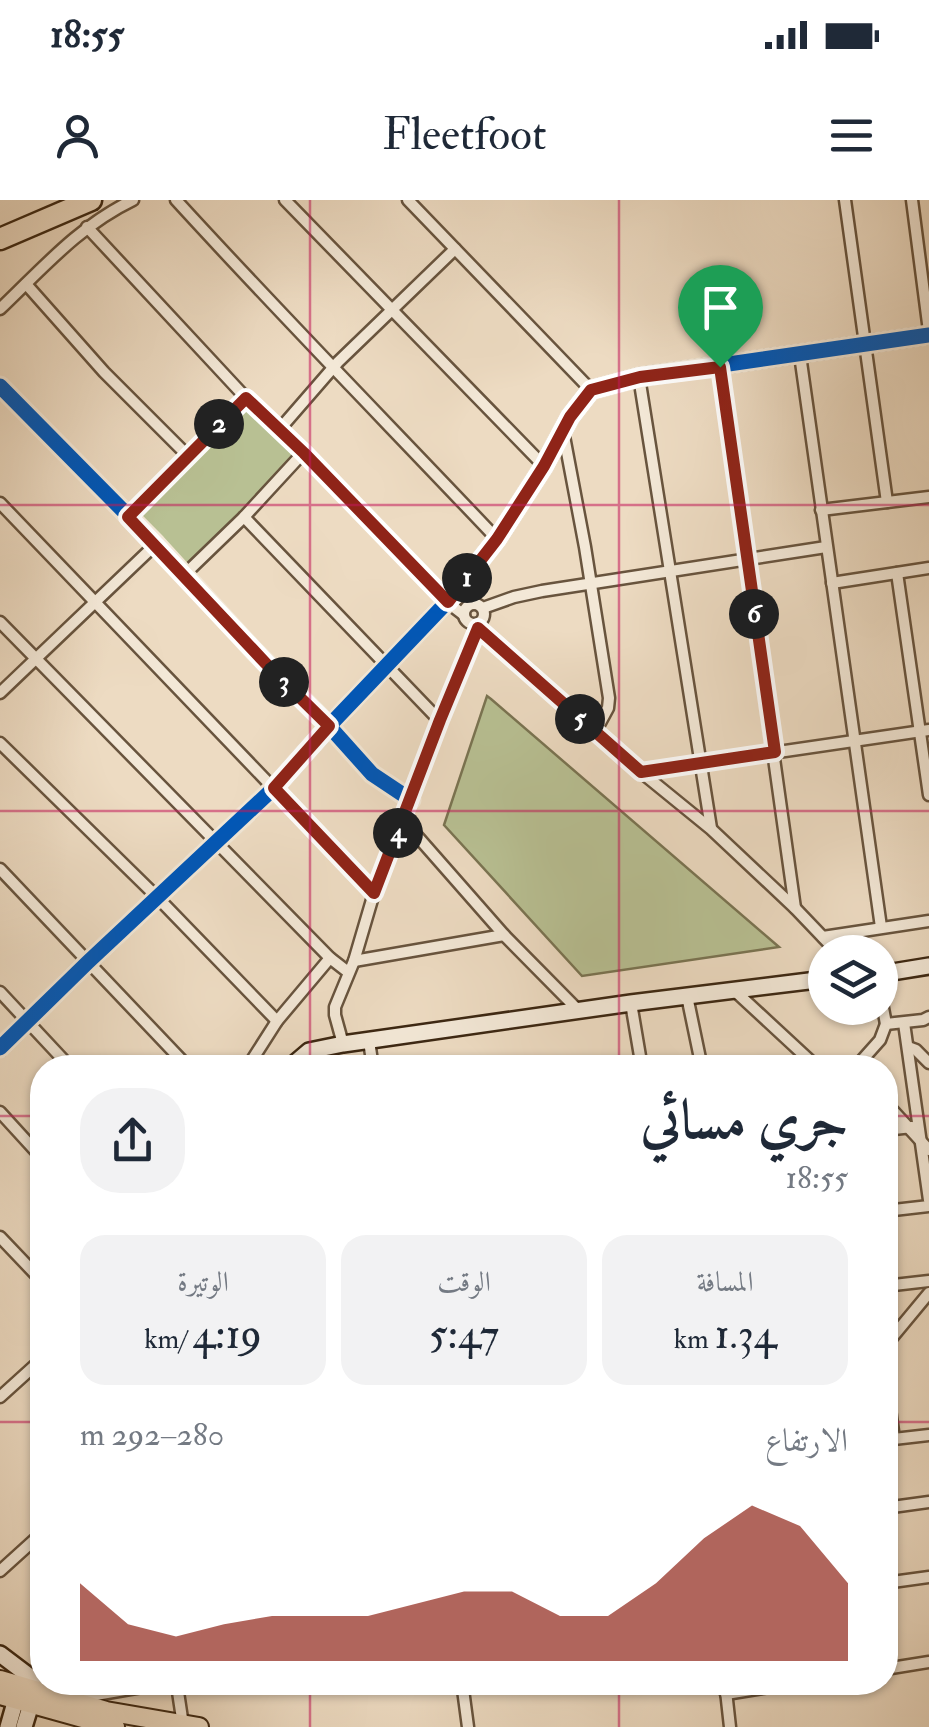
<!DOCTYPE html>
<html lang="ar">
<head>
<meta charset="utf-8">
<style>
  :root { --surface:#fff; --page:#f2f2f3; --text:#1f2937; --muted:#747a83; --accent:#8f2418 }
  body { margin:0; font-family:"IM FELL Double Pica",Amiri,serif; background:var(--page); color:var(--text); direction:rtl; height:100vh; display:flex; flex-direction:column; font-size:38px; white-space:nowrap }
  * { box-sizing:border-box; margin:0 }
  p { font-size:32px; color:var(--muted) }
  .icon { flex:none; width:55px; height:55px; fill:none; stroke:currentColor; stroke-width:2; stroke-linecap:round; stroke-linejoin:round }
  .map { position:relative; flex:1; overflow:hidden; direction:ltr }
  .drawer { position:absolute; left:30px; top:855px; width:868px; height:640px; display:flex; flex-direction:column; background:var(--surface); border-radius:40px; box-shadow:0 2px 8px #0004; direction:rtl }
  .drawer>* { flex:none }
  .buttons { position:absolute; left:808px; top:735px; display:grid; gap:20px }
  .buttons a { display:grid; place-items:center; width:90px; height:90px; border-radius:50%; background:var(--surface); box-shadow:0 2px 8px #0004; font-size:50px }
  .pin { position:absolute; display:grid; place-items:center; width:85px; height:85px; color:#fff; margin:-102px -42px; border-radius:50% 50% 50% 0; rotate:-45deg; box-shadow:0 0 10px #0007 }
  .pin .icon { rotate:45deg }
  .km { position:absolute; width:50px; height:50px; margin:-25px; border-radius:50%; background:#222; color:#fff; font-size:28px; line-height:50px; text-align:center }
  .round { display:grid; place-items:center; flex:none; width:105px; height:105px; border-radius:40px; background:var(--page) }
  .head { display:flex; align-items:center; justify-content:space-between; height:170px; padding:0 50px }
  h1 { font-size:55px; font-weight:600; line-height:75px }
  .figures { display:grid; grid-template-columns:repeat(3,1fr); gap:15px; height:170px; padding:10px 50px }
  .figures div { display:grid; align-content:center; border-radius:25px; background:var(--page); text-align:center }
  .figures b { font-size:42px; font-weight:600 }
  .figures small { font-size:28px; font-weight:400 }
  .figures p { font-size:28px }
  .chart { height:280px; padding:20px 50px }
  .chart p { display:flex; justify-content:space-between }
  .chart svg { width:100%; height:180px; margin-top:10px; fill:var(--accent); opacity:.7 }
  .status { display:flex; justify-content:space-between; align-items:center; height:70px; padding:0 50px; background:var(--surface); direction:ltr }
  .status svg { height:28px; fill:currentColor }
  header { display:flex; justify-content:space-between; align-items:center; height:130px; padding:0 50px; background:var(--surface); font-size:45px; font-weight:600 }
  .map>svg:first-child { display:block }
  .green { fill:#b8c093; stroke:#7a7452; stroke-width:2.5 }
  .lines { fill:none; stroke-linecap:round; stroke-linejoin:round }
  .street-casing { stroke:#68543e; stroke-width:15 }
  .secondary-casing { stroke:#3c2712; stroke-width:20 }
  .primary-casing { stroke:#3c2712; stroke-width:22 }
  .highway-casing { stroke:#3c2712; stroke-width:25 }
  .street { stroke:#f3e8d7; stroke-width:10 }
  .secondary { stroke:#f3e8d7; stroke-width:15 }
  .primary { stroke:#eddbc2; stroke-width:18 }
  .highway { stroke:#eddbc2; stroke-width:20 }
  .cycleway-casing { stroke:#f3e8d7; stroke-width:21 }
  .cycleway { stroke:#0057b8; stroke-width:15 }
  .route-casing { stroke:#fff; stroke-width:20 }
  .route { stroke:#8f2418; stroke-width:12 }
  .grid { fill:none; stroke:#c2185b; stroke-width:2.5; stroke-opacity:0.55 }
</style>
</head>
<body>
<div class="status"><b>18:55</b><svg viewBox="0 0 49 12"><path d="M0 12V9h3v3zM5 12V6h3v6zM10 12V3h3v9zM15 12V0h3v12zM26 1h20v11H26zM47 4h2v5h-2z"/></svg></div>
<header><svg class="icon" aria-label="menu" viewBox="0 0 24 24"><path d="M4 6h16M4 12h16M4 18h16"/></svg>Fleetfoot<svg class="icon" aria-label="person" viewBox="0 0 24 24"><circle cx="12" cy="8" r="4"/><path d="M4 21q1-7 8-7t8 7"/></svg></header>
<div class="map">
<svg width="929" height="1527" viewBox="0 0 929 1527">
  <rect width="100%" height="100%" fill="#eddbc2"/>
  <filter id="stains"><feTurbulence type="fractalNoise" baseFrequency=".002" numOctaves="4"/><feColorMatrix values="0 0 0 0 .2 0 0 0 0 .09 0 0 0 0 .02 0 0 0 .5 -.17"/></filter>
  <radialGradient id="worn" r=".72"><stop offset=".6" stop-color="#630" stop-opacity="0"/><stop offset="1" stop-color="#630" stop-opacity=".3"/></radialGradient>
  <g class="green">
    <polygon points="246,198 303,253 184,374 129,317"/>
    <polygon points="487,496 491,499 779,747 582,776 444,625"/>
  </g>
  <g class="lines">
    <defs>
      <g id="street">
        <path d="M176 0C281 115 390 226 497 339"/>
        <polyline points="285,0 544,266"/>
        <polyline points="408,0 591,190"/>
        <polyline points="845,0 887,302"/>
        <polyline points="912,0 929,131"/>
        <polyline points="87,27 246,198 303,253 447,402 464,415"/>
        <polyline points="26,84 104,172 187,255"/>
        <path d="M0 109C43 68 79 26 133 0"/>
        <polyline points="800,155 881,727"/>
        <polyline points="719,167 795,708"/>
        <polyline points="639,177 711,628"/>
        <polyline points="0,186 156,344 254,451 329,526 372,574 411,600"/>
        <polyline points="279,230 338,162 455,49"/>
        <polyline points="563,231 585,347 609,498 608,508 595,532"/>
        <polyline points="0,303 374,693"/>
        <polyline points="821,310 929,297"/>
        <polyline points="129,317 246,198"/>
        <polyline points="244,317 439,520"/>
        <polyline points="897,373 929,595"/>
        <polyline points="184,375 244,317 303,253"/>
        <polyline points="832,383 929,368"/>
        <circle cx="474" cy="414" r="10"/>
        <polyline points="483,408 514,397 542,391 826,347"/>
        <polyline points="0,422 330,758 348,772"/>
        <polyline points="478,424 478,428 641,572 711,629 795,708 837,752"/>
        <polyline points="0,493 156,344"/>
        <polyline points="0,543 158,698 277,821"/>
        <polyline points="641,572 929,530"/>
        <polyline points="403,620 504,735 578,810"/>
        <polyline points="0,669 189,868"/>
        <polyline points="823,737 929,721"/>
        <polyline points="354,761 504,735"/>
        <polyline points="0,792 71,868"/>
        <polyline points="736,792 818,868"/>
        <polyline points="880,792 886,824 923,820 929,817"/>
        <polyline points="687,796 702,868"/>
        <polyline points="631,803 642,868"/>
        <polyline points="904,823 929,1000"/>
        <polyline points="369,841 373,868"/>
        <polyline points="343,844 335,815 335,807 354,761 374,693 439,520 478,428"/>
        <polyline points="908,847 916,850 929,863"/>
        <polyline points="247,868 277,821 330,758"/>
        <polyline points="855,868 880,840 886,824"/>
        <polyline points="885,902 929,950"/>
        <polyline points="0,912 42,958"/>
        <polyline points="885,930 912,927"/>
        <polyline points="885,1011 929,1006"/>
        <polyline points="0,1037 42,1081"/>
        <polyline points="885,1086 929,1081"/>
        <polyline points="885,1146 929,1093"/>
        <polyline points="885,1171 894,1239"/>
        <polyline points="0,1197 42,1159"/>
        <polyline points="885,1240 929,1235"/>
        <polyline points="885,1308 929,1302"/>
        <polyline points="0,1371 42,1333"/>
        <polyline points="885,1383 929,1377"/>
        <polyline points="885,1469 929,1462"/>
        <polyline points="181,1482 178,1492 183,1525"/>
        <polyline points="462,1482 468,1527"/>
        <polyline points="725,1482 730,1527"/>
        <polyline points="726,1494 801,1482"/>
        <polyline points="78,1498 171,1482"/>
      </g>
      <g id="secondary">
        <polyline points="880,774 929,766"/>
        <polyline points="0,848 88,762 274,588 329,526 447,402 497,339 544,266 570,217 591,190 639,177 929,135"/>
        <polyline points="289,868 309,851 343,844 631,803 825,779"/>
        <polyline points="0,1454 37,1482"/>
        <polyline points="34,1490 42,1466"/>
        <polyline points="8,1527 16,1499"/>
        <polyline points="24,1527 31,1504"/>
      </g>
      <g id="primary">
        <polyline points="0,1480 106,1511 199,1527"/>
        <polyline points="0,1495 115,1527"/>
      </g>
      <polyline id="highway" points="0,39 91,0"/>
    </defs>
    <use href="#street" class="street-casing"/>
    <use href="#secondary" class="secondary-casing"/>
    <use href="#primary" class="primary-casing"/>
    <use href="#highway" class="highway-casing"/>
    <use href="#street" class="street"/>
    <use href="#secondary" class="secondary"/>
    <use href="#primary" class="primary"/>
    <use href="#highway" class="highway"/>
    <defs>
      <g id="cycleway">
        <polyline points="0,186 156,344 254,451 329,526 372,574 411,600"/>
        <polyline points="0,848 88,762 274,588 329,526 447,402 497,339 544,266 570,217 591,190 639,177 929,135"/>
      </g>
    </defs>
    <use href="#cycleway" class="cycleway-casing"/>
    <use href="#cycleway" class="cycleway"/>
  </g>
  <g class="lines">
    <defs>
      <polygon id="route" points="720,167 775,552 641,572 478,428 440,520 374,693 274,588 329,526 272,470 128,317 246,198 304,253 448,402 497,339 544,266 570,217 591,190 640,177"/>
    </defs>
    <use href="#route" class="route-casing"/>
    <use href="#route" class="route"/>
  </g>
  <path class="grid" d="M310 0V868M619 0V868M0 305H929M0 611H929M0 916H42M885 916H929M0 1222H42M885 1222H929M310 1482V1527M619 1482V1527"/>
  <rect width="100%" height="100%" filter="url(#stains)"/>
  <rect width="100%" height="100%" fill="url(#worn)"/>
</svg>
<div class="buttons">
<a><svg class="icon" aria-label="layers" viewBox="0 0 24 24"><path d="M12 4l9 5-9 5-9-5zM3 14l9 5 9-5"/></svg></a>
</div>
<div class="pin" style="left:720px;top:167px;background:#1e9e55"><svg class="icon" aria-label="arrive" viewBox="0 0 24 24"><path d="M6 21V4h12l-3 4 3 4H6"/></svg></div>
<b class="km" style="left:467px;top:378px">1</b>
<b class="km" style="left:219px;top:224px">2</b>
<b class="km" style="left:284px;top:482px">3</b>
<b class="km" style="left:398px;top:633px">4</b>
<b class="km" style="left:580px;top:519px">5</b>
<b class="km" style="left:754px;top:414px">6</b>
<section class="drawer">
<div class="head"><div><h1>جري مسائي</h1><p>18:55</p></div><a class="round"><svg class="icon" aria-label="share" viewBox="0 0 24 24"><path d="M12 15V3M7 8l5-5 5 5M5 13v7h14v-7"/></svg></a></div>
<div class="figures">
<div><p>المسافة</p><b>1.34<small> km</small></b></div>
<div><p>الوقت</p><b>5:47</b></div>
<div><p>الوتيرة</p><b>4:19<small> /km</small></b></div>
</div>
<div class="chart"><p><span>الارتفاع</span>280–292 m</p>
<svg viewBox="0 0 160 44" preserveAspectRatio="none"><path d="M0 44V25L10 35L20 38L30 35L40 33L50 33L60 33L70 30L80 27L90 27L100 33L110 33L120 25L130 14L140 6L150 11L160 25V44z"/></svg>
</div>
</section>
</div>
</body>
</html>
